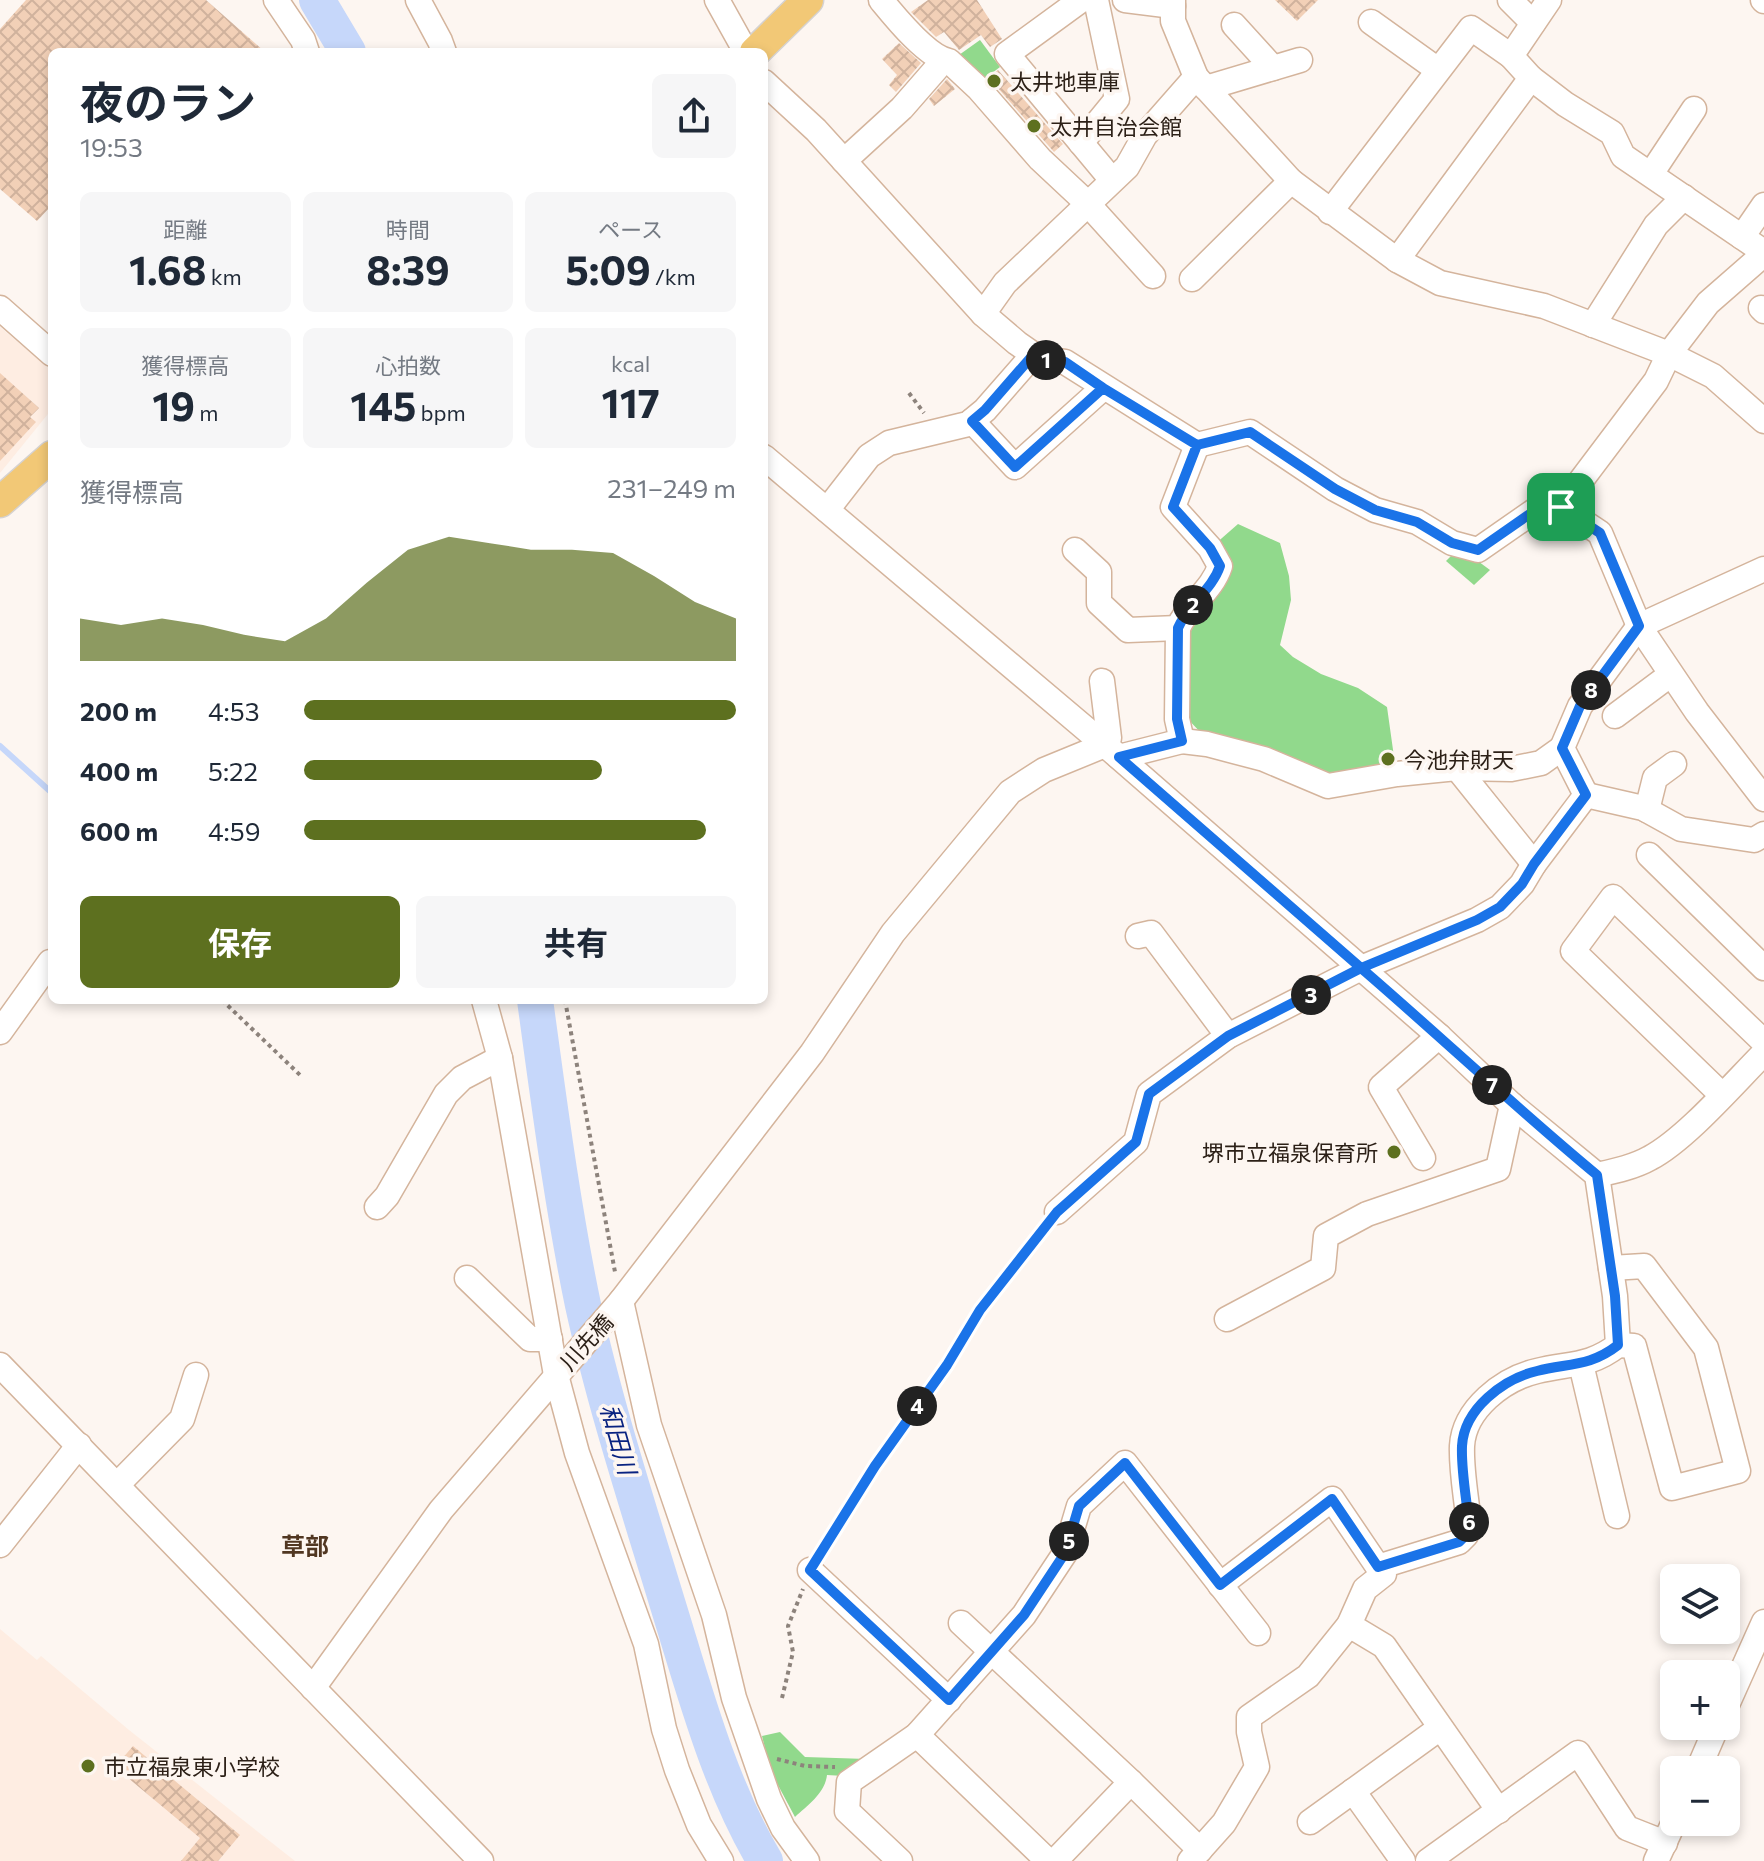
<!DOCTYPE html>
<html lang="ja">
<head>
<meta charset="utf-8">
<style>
  :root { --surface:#fff; --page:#f6f6f7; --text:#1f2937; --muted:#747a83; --accent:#5d701f }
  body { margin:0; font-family:Commissioner,"Noto Sans JP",sans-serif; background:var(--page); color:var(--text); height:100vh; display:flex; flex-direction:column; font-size:30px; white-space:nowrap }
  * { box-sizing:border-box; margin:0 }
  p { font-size:26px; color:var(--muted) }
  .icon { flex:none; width:44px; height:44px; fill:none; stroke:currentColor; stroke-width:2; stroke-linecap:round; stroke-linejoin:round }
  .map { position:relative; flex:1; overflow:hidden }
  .sheet { position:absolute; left:48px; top:48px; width:720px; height:956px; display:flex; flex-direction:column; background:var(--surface); border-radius:12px; box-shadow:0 4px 12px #0003 }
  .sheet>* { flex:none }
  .controls { position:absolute; left:1660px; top:1564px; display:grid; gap:16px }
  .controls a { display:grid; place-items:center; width:80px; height:80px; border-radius:12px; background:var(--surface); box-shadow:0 4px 12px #0003; font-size:40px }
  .pin { position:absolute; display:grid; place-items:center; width:68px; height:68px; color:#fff; margin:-34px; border-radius:16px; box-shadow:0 4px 12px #0006 }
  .km { position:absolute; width:40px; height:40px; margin:-20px; border-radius:50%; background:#222; color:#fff; font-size:22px; line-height:40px; text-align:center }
  .round { display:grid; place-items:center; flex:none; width:84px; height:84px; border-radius:12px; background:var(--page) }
  .summary { display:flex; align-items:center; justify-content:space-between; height:136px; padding:0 32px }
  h1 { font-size:44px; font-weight:700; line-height:60px }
  .stats { display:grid; grid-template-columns:repeat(3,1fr); gap:12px; height:136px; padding:8px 32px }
  .stats div { display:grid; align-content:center; border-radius:12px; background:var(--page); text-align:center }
  .stats b { font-size:40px; font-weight:700 }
  .stats small { font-size:22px; font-weight:400 }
  .stats p { font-size:22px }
  .chart { height:224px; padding:16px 32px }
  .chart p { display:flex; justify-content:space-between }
  .chart svg { width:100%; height:144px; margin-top:8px; fill:var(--accent); opacity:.7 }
  .cta { display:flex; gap:16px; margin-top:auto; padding:16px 32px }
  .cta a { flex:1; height:92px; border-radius:12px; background:var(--accent); color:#fff; font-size:32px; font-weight:700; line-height:92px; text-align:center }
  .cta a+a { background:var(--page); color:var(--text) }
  ul { padding:0 32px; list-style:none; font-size:26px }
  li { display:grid; grid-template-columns:128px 96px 1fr; align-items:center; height:60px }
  li i { height:20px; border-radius:10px; background:var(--accent) }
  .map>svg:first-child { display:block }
  .built { fill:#feede2 }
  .park { fill:#91d98c }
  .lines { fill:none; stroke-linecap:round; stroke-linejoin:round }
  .stream { stroke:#c6d7fa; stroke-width:6 }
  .river { stroke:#c6d7fa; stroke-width:36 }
  .building { fill:url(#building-cross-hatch) }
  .minor-casing { stroke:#d4b49c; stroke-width:27 }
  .major-casing { stroke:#d5d2d1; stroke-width:33 }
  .path { stroke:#8d837c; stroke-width:4; stroke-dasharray:4 4; stroke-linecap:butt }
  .minor { stroke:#fff; stroke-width:24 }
  .major { stroke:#f2c876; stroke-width:30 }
  .route-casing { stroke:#fff; stroke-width:16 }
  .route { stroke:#1a73e8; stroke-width:10 }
  .poi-dot { fill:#5d701f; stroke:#fdf6f1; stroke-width:3 }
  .labels { text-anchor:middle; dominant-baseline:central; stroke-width:7; stroke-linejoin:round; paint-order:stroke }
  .poi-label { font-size:22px; fill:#2c2017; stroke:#fdf6f1; text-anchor:start }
  .street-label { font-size:22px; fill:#2c2017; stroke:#fdf6f1 }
  .water-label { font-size:24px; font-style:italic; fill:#092381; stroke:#fdf6f1 }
  .neighbourhood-label { font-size:24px; font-weight:bold; fill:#513722; stroke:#fdf6f1 }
</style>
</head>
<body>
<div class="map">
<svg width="1764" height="1861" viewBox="0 0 1764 1861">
  <defs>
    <pattern id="building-cross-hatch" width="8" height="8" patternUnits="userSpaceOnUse" patternTransform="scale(2)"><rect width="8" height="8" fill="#f2d0b7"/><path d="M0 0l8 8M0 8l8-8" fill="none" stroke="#d0b29d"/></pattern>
  </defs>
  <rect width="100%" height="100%" fill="#fdf6f1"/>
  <g class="built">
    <polygon points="0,327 52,371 52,409 0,473"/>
    <polygon points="0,1629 37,1660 41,1656 129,1730 295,1861 0,1861"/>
  </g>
  <g class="park">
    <polygon points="980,40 1000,67 979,83 952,60"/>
    <polygon points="1238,524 1280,543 1289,576 1291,600 1280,645 1293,657 1321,674 1358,688 1387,707 1395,764 1329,775 1203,735 1184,715 1186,631 1214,545"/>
    <polygon points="1454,553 1471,556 1490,570 1474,585 1446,561"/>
    <path d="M780 1732 805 1757 867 1759 844 1776 827 1775C825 1793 808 1805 795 1817L771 1772 762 1736Z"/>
  </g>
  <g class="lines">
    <polyline class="stream" points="0,746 52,793"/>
    <g class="river">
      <polyline points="317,0 348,52"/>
      <path d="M535 1000C549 1102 562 1204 583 1305 605 1405 637 1503 667 1602 694 1689 718 1782 765 1861"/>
    </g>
  </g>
  <g class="building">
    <polygon points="26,0 206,0 265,52 52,52 52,205 37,221 0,189 0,29"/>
    <polygon points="928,0 977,0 1002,39 990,47 981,35 959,50 944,32 936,37 911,12"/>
    <polygon points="1275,0 1318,0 1297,21"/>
    <polygon points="899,43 921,63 896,92 889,85 897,75 882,59"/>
    <polygon points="998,70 1063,144 1054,152 989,78"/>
    <polygon points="947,79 955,89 934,106 929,99"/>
    <polygon points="0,373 39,408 30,417 36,422 0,461"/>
    <polygon points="133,1746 240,1835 218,1861 181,1861 200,1838 115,1767"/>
  </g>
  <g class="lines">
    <defs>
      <g id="minor">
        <polyline points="276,0 303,40 307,52"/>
        <polyline points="418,0 440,41 444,52"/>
        <polyline points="717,0 746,52"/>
        <path d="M881 0C895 17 927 57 949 61L979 89 1040 159 1087 203 1153 276"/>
        <polyline points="1081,0 1007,54 1112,180"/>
        <polyline points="1125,0 1173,6"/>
        <polyline points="1173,0 1173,21 1196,77 1291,181 1397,260 1440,283 1544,306 1669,354 1713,376 1764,421"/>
        <polyline points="1510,0 1533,23"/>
        <polyline points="1763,0 1764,1"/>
        <polyline points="1371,22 1438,70"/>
        <polyline points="1234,25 1273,68"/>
        <polyline points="1531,78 1565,104 1612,133 1623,156 1764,252"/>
        <polyline points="764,82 816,130 983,314 1017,343 1040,359 1065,362 1197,445 1250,432 1335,489 1375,510 1417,522 1452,543 1478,550 1537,509 1561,507 1600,533 1639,626 1697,712 1764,799"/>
        <polyline points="1206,88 1300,60"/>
        <polyline points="1081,143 1117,99 1096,0"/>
        <polyline points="844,161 902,108 943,61"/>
        <polyline points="1651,174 1694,109"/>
        <polyline points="1330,212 1471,28 1511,56"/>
        <polyline points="1742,237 1764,205"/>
        <polyline points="1397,260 1531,78 1511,56 1549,0"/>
        <polyline points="1192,279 1291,181"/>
        <polyline points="0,308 52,354"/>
        <polyline points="1761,308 1764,311"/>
        <polyline points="983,314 1005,283 1127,167 1145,135 1196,77"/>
        <polyline points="1593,325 1656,225 1684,197"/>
        <polyline points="972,421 1015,467 1103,388"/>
        <path d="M764 457 1112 751 1439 1036 1512 1105 1597 1175 1615 1296 1618 1345C1590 1367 1569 1363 1537 1371 1503 1379 1464 1409 1462 1446 1461 1472 1467 1500 1469 1526L1466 1535 1459 1542 1378 1567 1384 1574 1365 1589 1349 1625 1308 1676 1249 1717V1732L1257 1767 1224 1823 1190 1861"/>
        <polyline points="1561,507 1656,381 1669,354 1708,303 1764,254"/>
        <polyline points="827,510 869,456 889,443 968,424 985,410 1033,355"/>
        <polyline points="1075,550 1099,572 1099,603 1128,630 1178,628"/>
        <polyline points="1615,716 1670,675"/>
        <polyline points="1182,741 1207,744 1264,759 1328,786 1397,774 1457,768 1511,769 1541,763 1562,748"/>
        <path d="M1119 757 1182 741 1177 719 1178 628C1188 604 1212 591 1220 566L1210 548 1173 507 1197 445"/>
        <polyline points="1457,768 1534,864"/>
        <polyline points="1586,795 1643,808 1681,829 1754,840 1764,834"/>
        <polyline points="1647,810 1655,778 1674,764"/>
        <polyline points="1649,855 1764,968"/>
        <polyline points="1138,936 1151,933 1228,1036"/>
        <polyline points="484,1000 500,1058 556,1375 577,1453 646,1644 664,1729 677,1770 699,1825 721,1861"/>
        <polyline points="0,1032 50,962"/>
        <polyline points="1722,1095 1573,951 1613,897 1764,1042"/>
        <polyline points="1423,1158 1381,1087 1439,1036"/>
        <path d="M1597 1175C1615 1171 1634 1167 1650 1158 1686 1139 1734 1083 1764 1053"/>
        <polyline points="377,1207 387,1196 446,1094 462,1078 500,1058"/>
        <polyline points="1057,1212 1136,1142 1149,1094 1228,1036 1361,968 1477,920 1500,907 1522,884 1534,864 1586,795 1562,748 1580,706 1639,626 1764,569"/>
        <polyline points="1611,1268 1644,1266 1706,1348 1738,1471 1672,1488 1634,1346 1618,1345"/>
        <polyline points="467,1278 530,1339 550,1339"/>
        <polyline points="621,1301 649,1425 714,1615 734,1698 769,1799 783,1828 807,1861"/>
        <polyline points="1227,1319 1323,1268 1326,1236 1367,1214 1498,1169 1512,1105"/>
        <polyline points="1581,1364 1617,1516"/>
        <polyline points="0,1365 481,1861"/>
        <polyline points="117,1485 182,1419 196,1375"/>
        <polyline points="0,1545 79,1445"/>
        <polyline points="810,1570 949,1700"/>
        <polyline points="1220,1585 1332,1499 1378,1567"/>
        <polyline points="961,1623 1131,1782 1200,1850"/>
        <polyline points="1349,1625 1384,1646 1499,1811"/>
        <polyline points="313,1688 441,1510 621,1301 812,1053 893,933 1010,792 1044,770 1105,745 1109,738 1102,681"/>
        <polyline points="1726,1707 1764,1622"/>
        <polyline points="917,1735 1048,1861"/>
        <polyline points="1698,1770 1717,1726"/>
        <polyline points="1353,1791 1440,1728"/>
        <polyline points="1310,1822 1353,1791 1403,1861"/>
        <polyline points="900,1861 847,1811 849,1782 917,1735 1024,1615 1065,1553 1079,1506 1125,1463 1258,1633"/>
        <polyline points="1055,1861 1131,1782"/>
        <polyline points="1428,1861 1578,1753 1627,1828 1665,1843"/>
        <polyline points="1656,1861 1674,1822"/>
      </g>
      <g id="major">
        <polyline points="755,52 808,0"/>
        <polyline points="0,502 52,456"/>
      </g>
    </defs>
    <use href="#minor" class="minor-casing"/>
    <use href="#major" class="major-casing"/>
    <g class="path">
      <polyline points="909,393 924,413"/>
      <polyline points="222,1000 300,1075"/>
      <polyline points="565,1000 615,1272"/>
      <polyline points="821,1553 875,1466 947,1365 980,1310 1045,1228"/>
      <polyline points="782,1698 793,1652 788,1626 803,1589"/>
      <polyline points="777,1759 805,1766 835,1767"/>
    </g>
    <use href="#minor" class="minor"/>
    <use href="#major" class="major"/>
  </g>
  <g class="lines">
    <defs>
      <path id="route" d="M1561 507 1537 509 1478 550 1452 543 1417 522 1375 510 1335 489 1250 432 1197 445 1103 388 1065 362 1040 359 1033 355 985 410 972 421 1015 467 1103 388 1197 445 1173 507 1210 548 1220 566C1212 590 1188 604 1178 628L1177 719 1182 741 1119 757 1361 968 1228 1036 1149 1094 1136 1142 1057 1212 980 1310 947 1365 875 1466 810 1570 949 1700 1024 1615 1065 1553 1079 1506 1125 1463 1220 1585 1332 1499 1378 1567 1459 1542 1466 1535 1469 1526C1467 1500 1461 1472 1462 1446 1464 1409 1503 1379 1537 1371 1568 1363 1590 1367 1618 1345L1615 1296 1597 1175C1516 1108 1440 1036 1361 968L1477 920 1500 907 1522 884 1534 864 1586 795 1562 748 1580 706 1639 626 1600 533 1561 507"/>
    </defs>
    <use href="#route" class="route-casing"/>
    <use href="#route" class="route"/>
  </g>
  <g class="poi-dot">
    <circle cx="994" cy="81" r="8"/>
    <circle cx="1034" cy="126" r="8"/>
    <circle cx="1388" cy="759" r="8"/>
    <circle cx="1394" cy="1152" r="8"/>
    <circle cx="88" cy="1766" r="8"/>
  </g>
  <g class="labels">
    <g class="poi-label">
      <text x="1010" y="81">太井地車庫</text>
      <text x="1050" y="126">太井自治会館</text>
      <text x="1404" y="759">今池弁財天</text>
      <text x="1378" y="1152" text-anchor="end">堺市立福泉保育所</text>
      <text x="104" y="1766">市立福泉東小学校</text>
    </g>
    <g class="street-label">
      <text transform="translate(586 1342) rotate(-48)">川先橋</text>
    </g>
    <g class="water-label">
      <text transform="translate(619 1439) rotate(74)">和田川</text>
    </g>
    <g class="neighbourhood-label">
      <text x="305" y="1545">草部</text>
    </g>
  </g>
</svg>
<div class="controls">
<a><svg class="icon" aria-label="layers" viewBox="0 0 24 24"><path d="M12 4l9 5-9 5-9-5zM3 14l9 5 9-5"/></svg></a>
<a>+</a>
<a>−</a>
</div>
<div class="pin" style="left:1561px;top:507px;background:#1e9e55"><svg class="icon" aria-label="arrive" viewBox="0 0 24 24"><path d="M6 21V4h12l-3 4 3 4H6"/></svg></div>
<b class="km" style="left:1046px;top:360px">1</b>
<b class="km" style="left:1193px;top:605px">2</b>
<b class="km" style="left:1311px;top:995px">3</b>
<b class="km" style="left:917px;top:1406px">4</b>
<b class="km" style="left:1069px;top:1541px">5</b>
<b class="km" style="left:1469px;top:1522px">6</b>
<b class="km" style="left:1492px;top:1085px">7</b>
<b class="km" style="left:1591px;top:690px">8</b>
<section class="sheet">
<div class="summary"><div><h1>夜のラン</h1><p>19:53</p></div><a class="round"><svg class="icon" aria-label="share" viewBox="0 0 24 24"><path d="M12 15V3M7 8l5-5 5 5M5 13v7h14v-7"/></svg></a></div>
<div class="stats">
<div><p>距離</p><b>1.68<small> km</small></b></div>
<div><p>時間</p><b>8:39</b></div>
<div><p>ペース</p><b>5:09<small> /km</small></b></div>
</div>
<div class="stats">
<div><p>獲得標高</p><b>19<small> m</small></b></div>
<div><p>心拍数</p><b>145<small> bpm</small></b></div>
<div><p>kcal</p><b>117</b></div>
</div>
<div class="chart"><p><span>獲得標高</span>231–249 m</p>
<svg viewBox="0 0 160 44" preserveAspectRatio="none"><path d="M0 44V31L10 33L20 31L30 33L40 36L50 38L60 31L70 20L80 10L90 6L100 8L110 10L120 10L130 11L140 18L150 26L160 31V44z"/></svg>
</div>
<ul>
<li><b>200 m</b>4:53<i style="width:100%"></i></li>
<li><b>400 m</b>5:22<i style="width:69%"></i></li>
<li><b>600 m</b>4:59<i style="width:93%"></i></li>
</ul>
<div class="cta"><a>保存</a><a>共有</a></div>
</section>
</div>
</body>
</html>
